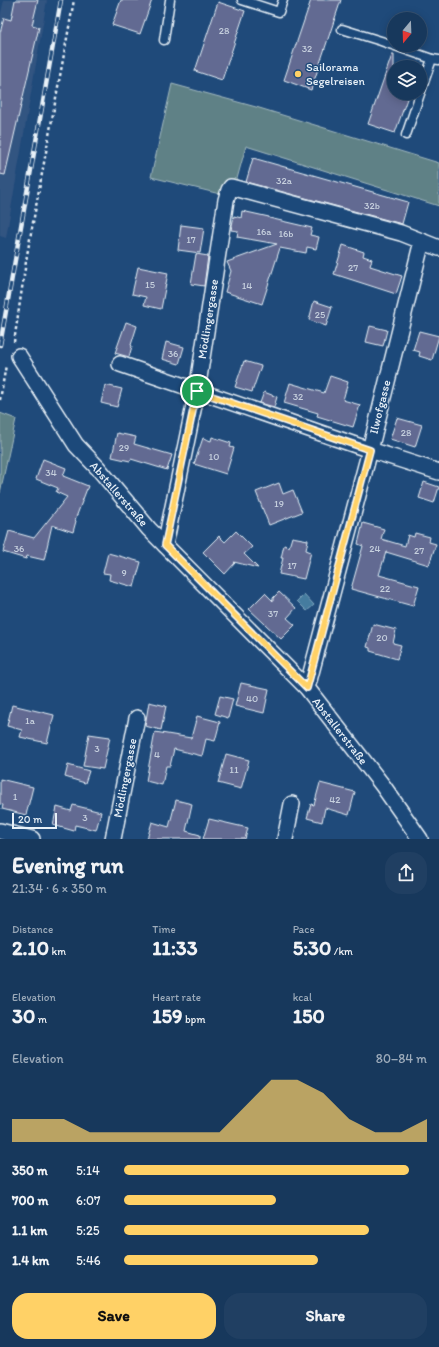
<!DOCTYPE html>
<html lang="en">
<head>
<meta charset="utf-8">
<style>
  :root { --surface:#17385c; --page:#203f62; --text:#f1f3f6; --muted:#9eacbb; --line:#365272; --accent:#ffd166 }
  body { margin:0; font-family:Itim,sans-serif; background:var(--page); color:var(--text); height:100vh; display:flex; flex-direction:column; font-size:15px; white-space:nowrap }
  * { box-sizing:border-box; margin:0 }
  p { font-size:13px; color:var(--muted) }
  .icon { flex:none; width:22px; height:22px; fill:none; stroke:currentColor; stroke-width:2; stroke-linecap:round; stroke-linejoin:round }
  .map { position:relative; height:839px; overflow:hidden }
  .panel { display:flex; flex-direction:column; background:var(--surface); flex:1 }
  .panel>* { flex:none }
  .needle { width:26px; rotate:199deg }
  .fabs { position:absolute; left:387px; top:12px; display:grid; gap:8px }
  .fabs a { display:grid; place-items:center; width:40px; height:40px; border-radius:50%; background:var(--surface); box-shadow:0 2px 10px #0003,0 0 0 1px var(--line); font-size:20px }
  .scale { position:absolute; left:12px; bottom:10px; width:45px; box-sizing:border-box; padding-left:4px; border:2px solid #e8f1f8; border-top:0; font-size:11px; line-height:14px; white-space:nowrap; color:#e8f1f8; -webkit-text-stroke:3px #1f4a7a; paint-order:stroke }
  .pin { position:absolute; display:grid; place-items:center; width:34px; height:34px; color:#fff; margin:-17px; border:2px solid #fff; border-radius:50%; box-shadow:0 1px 4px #0007 }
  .round { display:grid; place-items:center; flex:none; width:42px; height:42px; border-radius:16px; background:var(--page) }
  .headline { display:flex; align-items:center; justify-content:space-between; height:68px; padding:0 12px }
  h1 { font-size:22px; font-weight:700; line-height:30px }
  .stats { display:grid; grid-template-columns:repeat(3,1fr); gap:6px; height:68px; padding:4px 12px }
  .stats div { display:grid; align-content:center }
  .stats b { font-size:20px; font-weight:700 }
  .stats small { font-size:11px; font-weight:400 }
  .stats p { font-size:11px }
  .chart { height:112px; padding:8px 12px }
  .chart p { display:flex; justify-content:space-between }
  .chart svg { width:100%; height:72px; margin-top:4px; fill:var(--accent); opacity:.7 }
  .action { display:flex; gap:8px; margin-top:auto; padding:8px 12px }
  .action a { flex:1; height:46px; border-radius:16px; background:var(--accent); color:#111; font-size:16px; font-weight:700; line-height:46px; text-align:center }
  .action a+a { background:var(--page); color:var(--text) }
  ul { padding:0 12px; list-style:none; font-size:13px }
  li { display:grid; grid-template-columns:64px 48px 1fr; align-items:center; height:30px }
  li i { height:10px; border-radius:5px; background:var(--accent) }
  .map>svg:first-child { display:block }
  .built { fill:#335481 }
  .green { fill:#5e8186; stroke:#a3b9bf }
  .water { fill:#447c9f; stroke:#86abc3 }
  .building { fill:#626b92; stroke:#e8f1f8 }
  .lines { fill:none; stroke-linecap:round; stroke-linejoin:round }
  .service-casing { stroke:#e8f1f8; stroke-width:11 }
  .minor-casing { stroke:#e8f1f8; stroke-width:18 }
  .path { stroke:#e8f1f8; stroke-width:2.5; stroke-dasharray:3 3; stroke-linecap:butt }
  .service { stroke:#1f4a7a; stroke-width:8 }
  .minor { stroke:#1f4a7a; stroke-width:15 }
  .rail-casing { stroke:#e8f1f8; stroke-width:4.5 }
  .rail { stroke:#1f4a7a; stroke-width:3; stroke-dasharray:9; stroke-linecap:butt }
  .route-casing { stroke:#fff; stroke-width:8 }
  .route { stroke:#ffd166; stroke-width:5 }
  .poi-dot { fill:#ffd166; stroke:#1f4a7a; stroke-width:1.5 }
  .labels { text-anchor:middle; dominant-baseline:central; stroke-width:3; stroke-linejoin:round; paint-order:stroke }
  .number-label { font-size:10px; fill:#c6d0de }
  .poi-label { font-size:12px; fill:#e8f1f8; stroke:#1f4a7a; text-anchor:start }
  .street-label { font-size:12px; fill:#e8f1f8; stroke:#1f4a7a }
</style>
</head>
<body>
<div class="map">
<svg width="439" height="839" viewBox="0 0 439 839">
  <rect width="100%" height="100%" fill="#1f4a7a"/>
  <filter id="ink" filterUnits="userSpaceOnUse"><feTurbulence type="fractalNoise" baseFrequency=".025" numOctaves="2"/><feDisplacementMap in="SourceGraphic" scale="8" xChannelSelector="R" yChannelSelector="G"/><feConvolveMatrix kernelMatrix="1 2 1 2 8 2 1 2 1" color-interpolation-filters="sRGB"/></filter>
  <g filter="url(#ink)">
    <polygon class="built" points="4,0 47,0 6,238 0,236 0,17"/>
    <g class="green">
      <polygon points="172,84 256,107 439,163 439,206 246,146 235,186 224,195 151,177"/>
      <polygon points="0,413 16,419 0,493"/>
    </g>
    <polygon class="water" points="304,594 314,605 307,611 297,601"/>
    <g class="building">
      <polygon points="15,0 38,0 32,25 39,27 5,175 0,174 0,33 4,18 11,20"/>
      <polygon points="121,0 152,0 140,34 112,25"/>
      <polygon points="311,0 341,0 311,90 284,80"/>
      <polygon points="218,2 245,11 222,80 195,71"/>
      <polygon points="392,55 394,55 394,93 409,93 395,133 368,124"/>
      <polygon points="253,158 408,202 402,224 246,182"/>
      <polygon points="242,211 269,217 269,218 312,228 310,235 319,237 316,249 307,247 306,253 280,248 262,304 225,292 231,271 227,262 277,244 237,237 238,231 231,230 234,216 241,218"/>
      <polygon points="181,225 204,228 200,253 178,250"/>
      <polygon points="343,245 364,252 363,256 372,259 370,266 402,276 396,294 334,274"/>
      <polygon points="196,254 208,256 204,286 191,284"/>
      <polygon points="138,267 168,273 161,309 144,305 146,297 132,294"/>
      <polygon points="314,301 332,307 326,326 309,320"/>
      <polygon points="126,322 137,326 131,345 132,346 129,357 115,353"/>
      <polygon points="370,326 387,330 383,346 366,342"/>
      <polygon points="419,331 439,336 432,360 419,356 420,352 413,350"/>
      <polygon points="166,342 184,347 179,364 162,359"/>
      <polygon points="244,361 261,366 252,392 235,387"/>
      <polygon points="330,376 348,382 343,400 360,405 353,427 317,416 318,413 284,403 290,383 324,393"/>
      <polygon points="105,385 122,389 117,407 101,403"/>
      <polygon points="264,392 277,397 274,407 260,403"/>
      <polygon points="397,418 422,425 415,447 390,439"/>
      <polygon points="117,433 136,437 134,444 172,455 167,470 131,459 130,461 112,457"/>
      <polygon points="212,437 231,443 230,447 234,448 226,474 194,464 203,438 211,441"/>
      <polygon points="43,459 66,468 63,476 88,486 75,520 76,521 73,532 52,525 44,560 27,556 26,559 3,552 9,531 34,538 67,497 56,492 58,488 36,479"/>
      <polygon points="424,482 439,487 434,503 419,498"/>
      <polygon points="279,483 283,494 293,490 302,512 269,525 256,492"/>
      <polygon points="363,523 384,529 381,539 405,546 408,535 414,537 415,533 430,537 429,542 436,544 429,565 386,552 379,575 419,586 413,606 351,589 363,546 358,544"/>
      <polygon points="236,531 252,547 244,554 258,568 234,562 235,563 225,574 203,552 219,536 225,542"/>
      <polygon points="292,537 308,540 306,550 311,552 304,579 279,574 283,558 281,558 284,545 289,547"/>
      <polygon points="108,553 141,562 134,587 109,580 110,574 103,573"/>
      <polygon points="279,592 296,608 287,618 295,625 281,639 249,609 265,593 273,601 273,598"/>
      <polygon points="373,624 396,630 393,643 401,645 397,659 370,651 370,648 367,647"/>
      <polygon points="241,683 269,689 264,713 235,706"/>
      <polygon points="220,696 233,699 228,718 215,714"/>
      <polygon points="149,702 166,706 161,730 145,726"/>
      <polygon points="12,705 54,715 47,743 20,737 22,730 7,726"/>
      <polygon points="197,716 220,722 215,741 206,739 202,756 174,749 170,766 166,766 162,785 146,781 155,732 191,738"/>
      <polygon points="89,734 110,737 103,769 83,766"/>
      <polygon points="226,754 249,760 241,789 218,783"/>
      <polygon points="68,765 89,771 85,783 65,777"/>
      <polygon points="0,779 33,787 26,815 2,809 3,805 0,804"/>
      <polygon points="320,783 355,792 349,815 325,808 322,822 307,818 311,804 314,805"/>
      <polygon points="176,800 192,804 186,831 200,835 200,839 147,839 152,822 169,827"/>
      <polygon points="73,805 101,812 96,830 75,825 74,831 53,825 57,807 71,811"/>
      <polygon points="209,819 248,828 245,839 203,839"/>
    </g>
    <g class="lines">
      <defs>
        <g id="service">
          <polyline points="242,0 279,12 283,0"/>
          <polyline points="342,29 381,41 432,59"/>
          <polyline points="164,40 170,0"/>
          <polyline points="406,135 432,59 439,60"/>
        </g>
        <g id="minor">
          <polyline points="19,356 76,445 98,468 149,529 307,688 383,786 420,839"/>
          <polyline points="120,364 370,450 439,472"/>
          <polyline points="165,545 197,391 226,200 229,190 231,187 401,233 439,248"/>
          <polyline points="307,688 370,450 422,241"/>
          <polyline points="0,831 32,839"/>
          <polyline points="113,839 137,718"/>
          <polyline points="285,839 292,804"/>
        </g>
      </defs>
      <use href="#service" class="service-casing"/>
      <use href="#minor" class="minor-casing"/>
      <g class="path">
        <polyline points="14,342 27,255 74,0"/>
        <polyline points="0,400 6,365"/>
      </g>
      <use href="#service" class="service"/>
      <use href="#minor" class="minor"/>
      <defs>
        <polyline id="rail" points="0,345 61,0"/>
      </defs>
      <use href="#rail" class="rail-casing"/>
      <use href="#rail" class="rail"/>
    </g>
  </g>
  <g class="lines" filter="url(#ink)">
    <defs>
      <polygon id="route" points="197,391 370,450 307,688 165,545"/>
    </defs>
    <use href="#route" class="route-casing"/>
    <use href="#route" class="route"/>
  </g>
  <circle class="poi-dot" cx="298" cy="74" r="4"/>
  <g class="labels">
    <g class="number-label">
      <text x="224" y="30">28</text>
      <text x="307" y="48">32</text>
      <text x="284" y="180">32a</text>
      <text x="372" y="205">32b</text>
      <text x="264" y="231">16a</text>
      <text x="286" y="233">16b</text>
      <text x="191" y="239">17</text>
      <text x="353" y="267">27</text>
      <text x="150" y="284">15</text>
      <text x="247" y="285">14</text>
      <text x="320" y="314">25</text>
      <text x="173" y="353">36</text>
      <text x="298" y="396">32</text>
      <text x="406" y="432">28</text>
      <text x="124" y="447">29</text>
      <text x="214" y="456">10</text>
      <text x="51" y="472">34</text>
      <text x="279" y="503">19</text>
      <text x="19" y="548">36</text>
      <text x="375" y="548">24</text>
      <text x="419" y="550">27</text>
      <text x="292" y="565">17</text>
      <text x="124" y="572">9</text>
      <text x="385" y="588">22</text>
      <text x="273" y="613">37</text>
      <text x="382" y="637">20</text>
      <text x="252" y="698">40</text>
      <text x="30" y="720">1a</text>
      <text x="97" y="748">3</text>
      <text x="157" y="754">4</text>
      <text x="234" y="769">11</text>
      <text x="15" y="796">1</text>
      <text x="335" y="799">42</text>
      <text x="85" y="817">3</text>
    </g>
    <g class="poi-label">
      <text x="306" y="67">Sailorama<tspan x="306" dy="14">Segelreisen</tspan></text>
    </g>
    <g class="street-label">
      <text transform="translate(208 319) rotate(-81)">Mödlingergasse</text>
      <text transform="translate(380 407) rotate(-76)">Ilwofgasse</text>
      <text transform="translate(119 494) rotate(49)">Abstallerstraße</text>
      <text transform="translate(340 731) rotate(52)">Abstallerstraße</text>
      <text transform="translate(125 778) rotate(-79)">Mödlingergasse</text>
    </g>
  </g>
</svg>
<div class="fabs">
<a><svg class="needle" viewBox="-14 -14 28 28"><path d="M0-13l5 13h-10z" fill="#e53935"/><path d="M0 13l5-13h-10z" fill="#9eacbb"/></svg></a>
<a><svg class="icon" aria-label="layers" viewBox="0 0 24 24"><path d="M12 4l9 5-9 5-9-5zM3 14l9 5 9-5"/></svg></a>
</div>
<div class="scale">20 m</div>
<div class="pin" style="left:197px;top:391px;background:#1e9e55"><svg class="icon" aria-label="arrive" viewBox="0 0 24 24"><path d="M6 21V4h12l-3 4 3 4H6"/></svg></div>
</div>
<section class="panel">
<div class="headline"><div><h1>Evening run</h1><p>21:34 · 6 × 350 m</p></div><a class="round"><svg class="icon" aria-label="share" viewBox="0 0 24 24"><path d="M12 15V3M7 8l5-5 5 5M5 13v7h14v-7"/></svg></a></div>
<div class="stats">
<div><p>Distance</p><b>2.10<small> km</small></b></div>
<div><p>Time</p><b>11:33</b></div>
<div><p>Pace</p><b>5:30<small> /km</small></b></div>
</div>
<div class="stats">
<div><p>Elevation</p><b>30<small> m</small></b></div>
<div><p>Heart rate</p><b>159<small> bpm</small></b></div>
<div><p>kcal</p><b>150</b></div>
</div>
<div class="chart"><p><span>Elevation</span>80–84 m</p>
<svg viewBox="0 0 160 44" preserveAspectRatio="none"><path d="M0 44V30L10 30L20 30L30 38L40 38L50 38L60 38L70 38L80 38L90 22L100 6L110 6L120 14L130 30L140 38L150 38L160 30V44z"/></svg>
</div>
<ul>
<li><b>350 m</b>5:14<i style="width:94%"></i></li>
<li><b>700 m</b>6:07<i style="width:50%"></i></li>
<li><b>1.1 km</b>5:25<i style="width:81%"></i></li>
<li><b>1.4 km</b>5:46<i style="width:64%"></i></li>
</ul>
<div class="action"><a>Save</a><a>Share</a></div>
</section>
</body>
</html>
